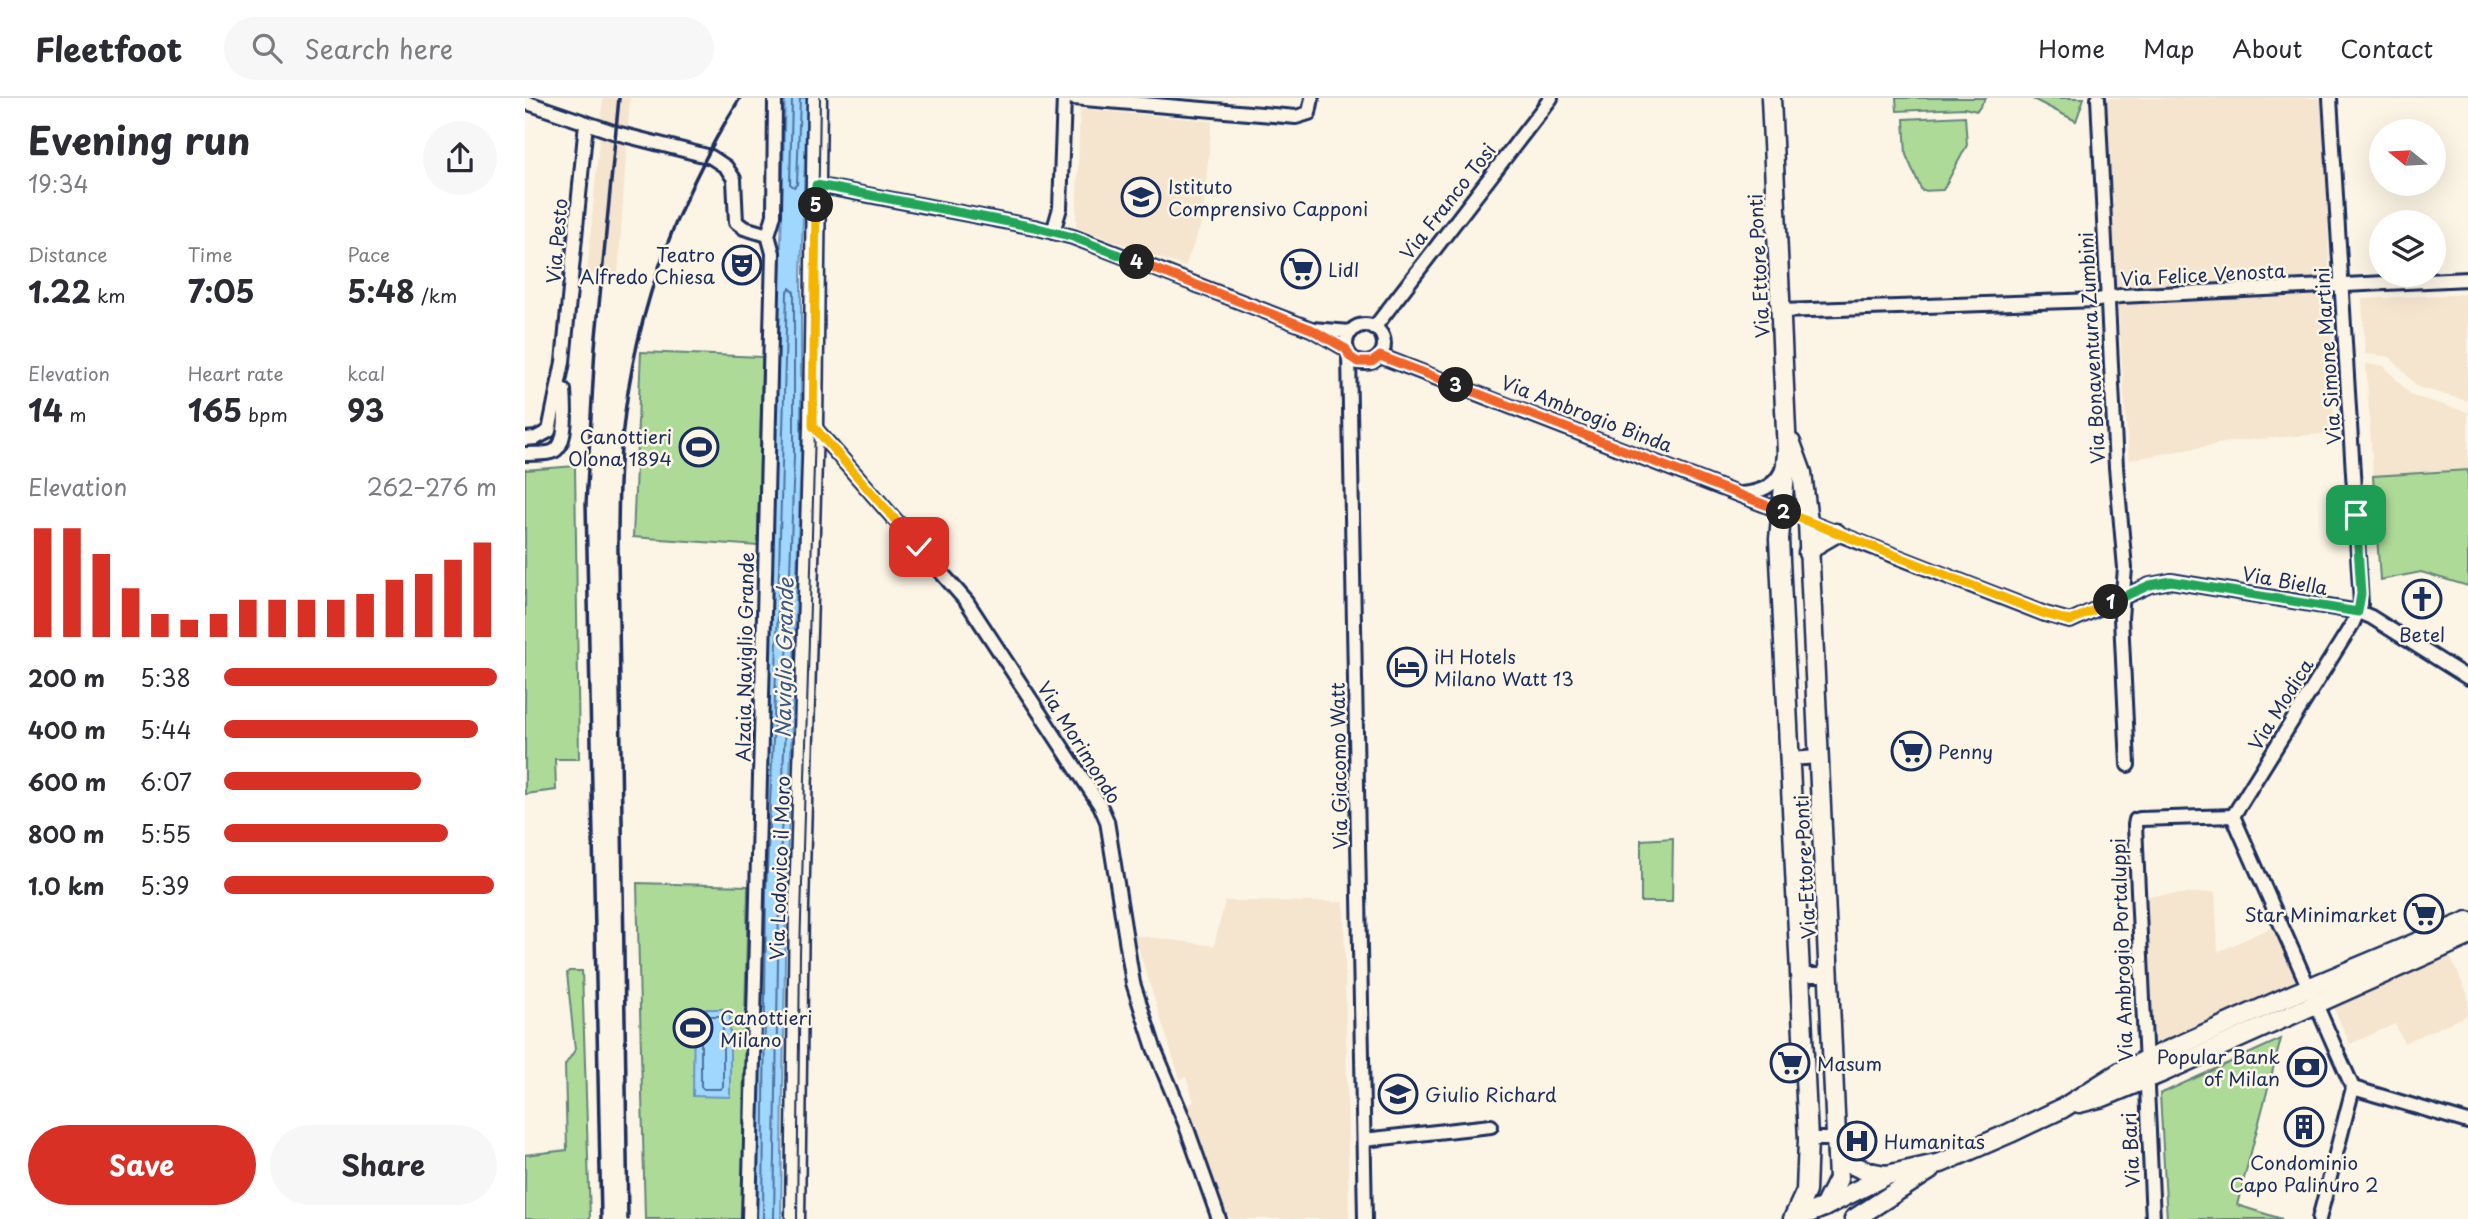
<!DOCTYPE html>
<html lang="en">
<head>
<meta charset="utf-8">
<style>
  :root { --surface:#fff; --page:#f7f7f7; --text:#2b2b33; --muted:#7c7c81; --line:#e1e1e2; --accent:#d93025 }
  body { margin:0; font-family:"Playpen Sans",sans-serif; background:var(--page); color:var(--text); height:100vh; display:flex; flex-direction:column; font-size:26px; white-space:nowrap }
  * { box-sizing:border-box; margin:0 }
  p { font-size:23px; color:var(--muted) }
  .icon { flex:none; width:38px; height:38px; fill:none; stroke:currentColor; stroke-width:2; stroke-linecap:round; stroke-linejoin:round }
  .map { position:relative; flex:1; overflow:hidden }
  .side { display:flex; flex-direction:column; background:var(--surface); width:525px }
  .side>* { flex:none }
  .needle { width:46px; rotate:288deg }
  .buttons { position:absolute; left:1844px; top:21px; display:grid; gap:14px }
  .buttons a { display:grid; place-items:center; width:77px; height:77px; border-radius:50%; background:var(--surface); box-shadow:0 7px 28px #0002; font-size:35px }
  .pin { position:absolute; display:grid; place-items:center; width:60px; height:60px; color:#fff; margin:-30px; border-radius:14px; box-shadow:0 4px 10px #0006 }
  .km { position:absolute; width:35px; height:35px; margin:-18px; border-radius:50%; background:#222; color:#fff; font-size:19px; line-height:35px; text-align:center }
  .round { display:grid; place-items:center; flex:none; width:74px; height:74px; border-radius:37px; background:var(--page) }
  .overview { display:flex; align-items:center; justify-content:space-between; height:119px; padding:0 28px }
  h1 { font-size:38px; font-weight:700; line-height:52px }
  .stats { display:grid; grid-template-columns:repeat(3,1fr); gap:10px; height:119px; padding:7px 28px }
  .stats div { display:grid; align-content:center }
  .stats b { font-size:30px; font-weight:700 }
  .stats small { font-size:19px; font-weight:400 }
  .stats p { font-size:19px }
  .chart { height:196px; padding:14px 28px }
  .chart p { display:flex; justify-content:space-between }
  .chart svg { width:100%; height:126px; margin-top:7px; stroke:var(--accent); stroke-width:6 }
  .button { display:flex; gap:14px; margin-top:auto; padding:14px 28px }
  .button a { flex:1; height:80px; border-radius:42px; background:var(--accent); color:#fff; font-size:28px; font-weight:700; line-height:80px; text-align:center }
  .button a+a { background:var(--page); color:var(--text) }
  ul { padding:0 28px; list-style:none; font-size:23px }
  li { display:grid; grid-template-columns:112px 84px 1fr; align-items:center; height:52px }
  li i { height:18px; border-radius:9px; background:var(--accent) }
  header { display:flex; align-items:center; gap:42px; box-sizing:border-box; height:98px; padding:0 35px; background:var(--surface); border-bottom:2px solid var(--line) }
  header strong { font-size:33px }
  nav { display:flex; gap:38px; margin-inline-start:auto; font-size:24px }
  .search { width:490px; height:63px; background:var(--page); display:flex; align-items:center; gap:18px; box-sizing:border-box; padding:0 24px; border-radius:38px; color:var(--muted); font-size:26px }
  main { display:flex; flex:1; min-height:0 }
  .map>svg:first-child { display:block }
  .built { fill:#f5e4ce }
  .green { fill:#aeda98; stroke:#64847b; stroke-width:2 }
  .water { fill:#9fd7ff; stroke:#6a94bf; stroke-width:2 }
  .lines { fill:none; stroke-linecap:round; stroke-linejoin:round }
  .shore { stroke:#50729e; stroke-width:2 }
  .street-casing { stroke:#1b2f5e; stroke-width:18 }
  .secondary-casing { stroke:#1b2f5e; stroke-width:23 }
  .street { stroke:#fcf5e5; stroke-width:12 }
  .secondary { stroke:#fcf5e5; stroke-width:18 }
  .tram { stroke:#1b2f5e; stroke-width:2 }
  .rail { stroke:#1b2f5e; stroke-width:3.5 }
  .split-1-casing { stroke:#fff; stroke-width:14 }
  .split-2-casing { stroke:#fff; stroke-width:14 }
  .split-3-casing { stroke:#fff; stroke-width:14 }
  .split-4-casing { stroke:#fff; stroke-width:14 }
  .split-5-casing { stroke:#fff; stroke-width:14 }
  .split-6-casing { stroke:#fff; stroke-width:14 }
  .split-1 { stroke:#22a559; stroke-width:9 }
  .split-2 { stroke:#f5b400; stroke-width:9 }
  .split-3 { stroke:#f0652b; stroke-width:9 }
  .split-4 { stroke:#f0652b; stroke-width:9 }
  .split-5 { stroke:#22a559; stroke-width:9 }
  .split-6 { stroke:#f5b400; stroke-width:9 }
  .labels { text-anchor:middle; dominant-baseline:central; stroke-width:5; stroke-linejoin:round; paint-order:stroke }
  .poi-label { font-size:19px; fill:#1b2f5e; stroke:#fcf5e5; text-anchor:start }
  .street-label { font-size:19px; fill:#1b2f5e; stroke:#fcf5e5 }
  .water-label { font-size:21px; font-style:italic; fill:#3c5986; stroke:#fcf5e5 }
</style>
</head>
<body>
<header>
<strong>Fleetfoot</strong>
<div class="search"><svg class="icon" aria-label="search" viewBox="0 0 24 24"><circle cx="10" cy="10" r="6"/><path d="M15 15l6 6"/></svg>Search here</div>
<nav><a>Home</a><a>Map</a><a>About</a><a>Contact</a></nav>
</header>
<main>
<section class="side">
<div class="overview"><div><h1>Evening run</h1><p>19:34</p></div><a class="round"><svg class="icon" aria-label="share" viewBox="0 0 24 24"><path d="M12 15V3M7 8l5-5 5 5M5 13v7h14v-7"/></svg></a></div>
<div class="stats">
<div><p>Distance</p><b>1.22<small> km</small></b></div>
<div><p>Time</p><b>7:05</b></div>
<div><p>Pace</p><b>5:48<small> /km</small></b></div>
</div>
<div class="stats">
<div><p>Elevation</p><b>14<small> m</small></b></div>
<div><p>Heart rate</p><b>165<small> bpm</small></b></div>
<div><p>kcal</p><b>93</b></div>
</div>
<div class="chart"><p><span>Elevation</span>262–276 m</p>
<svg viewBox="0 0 160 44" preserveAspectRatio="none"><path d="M5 44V6M15 44V6M25 44V15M35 44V27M45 44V36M55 44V38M65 44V36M75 44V31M85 44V31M95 44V31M105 44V31M115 44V29M125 44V24M135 44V22M145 44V17M155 44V11"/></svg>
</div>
<ul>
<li><b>200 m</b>5:38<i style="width:100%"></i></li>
<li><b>400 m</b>5:44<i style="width:93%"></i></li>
<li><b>600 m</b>6:07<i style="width:72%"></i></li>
<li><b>800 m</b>5:55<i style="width:82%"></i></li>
<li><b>1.0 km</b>5:39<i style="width:99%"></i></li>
</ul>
<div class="button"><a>Save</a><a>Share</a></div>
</section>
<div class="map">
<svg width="1943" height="1121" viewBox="0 0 1943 1121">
  <rect width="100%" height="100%" fill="#fcf5e5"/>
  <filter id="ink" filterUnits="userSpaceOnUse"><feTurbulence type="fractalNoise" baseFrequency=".0143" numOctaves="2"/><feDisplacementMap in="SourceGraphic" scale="14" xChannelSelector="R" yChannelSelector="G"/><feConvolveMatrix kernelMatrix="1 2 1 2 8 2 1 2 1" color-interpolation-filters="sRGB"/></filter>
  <g filter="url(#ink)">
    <g class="built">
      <polygon points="78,0 105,0 93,177 62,176"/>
      <polygon points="1578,0 1799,0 1809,335 1710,343 1604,362"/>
      <polygon points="555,11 687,23 677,124 660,169 551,129"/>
      <polygon points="1943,196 1943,303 1893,289 1865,259 1840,256 1837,201"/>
      <polygon points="1841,266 1859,268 1887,298 1943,314 1943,372 1848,378"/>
      <polygon points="1690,794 1693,854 1751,827 1776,888 1624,957 1618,798"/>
      <polygon points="700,803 819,804 824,1121 706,1121 688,1090 663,1007 669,1004 661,979 655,981 609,837 689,848"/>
      <polygon points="1922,852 1943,897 1943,917 1879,945 1870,926 1825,946 1805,902"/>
    </g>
    <g class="green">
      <polygon points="1371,0 1461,0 1452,13 1439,10 1372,13"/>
      <polygon points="1506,0 1559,0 1551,23"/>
      <polygon points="1440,18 1442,47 1418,92 1397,93 1381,57 1379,21"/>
      <polygon points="116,254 237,259 233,448 108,439"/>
      <polygon points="50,368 54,661 30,661 31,692 0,696 0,372"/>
      <polygon points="1943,372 1943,488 1896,474 1855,482 1848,378"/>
      <polygon points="1148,740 1147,804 1116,804 1116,742"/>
      <polygon points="112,785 223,788 218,1012 219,1121 120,1121"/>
      <polygon points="44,873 57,873 65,1121 0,1121 0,1057 42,1052 40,967 50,952 42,875"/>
      <polygon points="1756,941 1712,1107 1757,1121 1642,1121 1635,996"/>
    </g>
    <g class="water">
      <polygon points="260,0 282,0 276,177 276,358 261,800 256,1121 231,1121 234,794 244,576"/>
      <polygon points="169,911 205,911 205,999 168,998"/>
    </g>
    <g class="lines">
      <g class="shore">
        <polyline points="267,0 265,86 269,89 272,86 275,0"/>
        <polygon points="179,918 195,918 198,921 198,988 195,991 179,991 176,989 176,921"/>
        <polyline points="238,1121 241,794 251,576 262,194 265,190 269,194 269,358 254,799 249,1121"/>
      </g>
      <defs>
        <g id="street">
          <polyline points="548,0 771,19 784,15 787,0"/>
          <polyline points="1573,0 1591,369 1600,470 1596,520 1603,667"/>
          <polyline points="0,4 91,35 186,59 201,69 209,81 211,124 219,130 243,137"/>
          <polyline points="291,87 509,129 548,139 786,231 821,251"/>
          <polyline points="528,134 535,110 539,0"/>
          <polyline points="1256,213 1573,202 1595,198 1943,181"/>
          <circle cx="840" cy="246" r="19"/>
          <polyline points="849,230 1026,0"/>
          <polyline points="787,231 826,234"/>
          <polyline points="824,257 840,1121"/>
          <polyline points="855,258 1256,413"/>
          <polyline points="288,328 442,504 575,707 582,723 608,885 629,950 660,1025 694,1121"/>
          <polyline points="0,341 11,340 24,333 38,264 61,25"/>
          <path d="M0 356C9 355 21 357 29 353 43 346 40 306 39 292"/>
          <path d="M1215 396C1234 395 1252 388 1258 369"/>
          <polyline points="1283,424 1520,516 1545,523 1625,487 1646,483 1834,514 1846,519 1943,580"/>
          <polyline points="1265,661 1294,659"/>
          <polyline points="1708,718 1828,525 1836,506 1805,0"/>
          <polyline points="1708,718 1828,990 1794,1121"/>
          <polyline points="1275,877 1305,877"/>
          <polyline points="1828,990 1943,1024"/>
          <polyline points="1283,1041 1311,1041"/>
          <polyline points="839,1042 966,1028"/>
          <polyline points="224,1121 248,155 243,137 249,117 250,0"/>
          <polyline points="1628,1121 1610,727 1611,722 1615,721 1708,718"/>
        </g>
        <g id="secondary">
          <polyline points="1246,0 1262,355 1254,441 1283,1041 1281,1093 1268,1121"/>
          <polyline points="1266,345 1277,375 1283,424 1313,1081 1299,1109"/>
          <polyline points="1283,455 1292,446 1311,435"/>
          <polyline points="1554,1005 1578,999 1636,975 1943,838"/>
          <path d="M1312 1056C1327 1069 1342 1075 1362 1077"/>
          <polyline points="270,1121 274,808 288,328 292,0"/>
          <polyline points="1269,1121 1299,1109 1362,1077 1416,1065 1485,1035 1538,1010 1595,974 1771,895 1943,823"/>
          <polyline points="1329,1121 1405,1072"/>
        </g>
      </defs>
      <use href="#street" class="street-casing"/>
      <use href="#secondary" class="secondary-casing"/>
      <use href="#street" class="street"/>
      <use href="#secondary" class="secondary"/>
      <polyline class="tram" points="272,1121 275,855 290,331 295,0"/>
      <g class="rail">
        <polyline points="76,1121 61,406 70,249 94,0"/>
        <path d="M103 1121 93 453C93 415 93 378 97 340 109 219 150 104 215 0"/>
      </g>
    </g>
  </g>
  <g class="lines" filter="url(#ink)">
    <defs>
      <polyline id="split-1" points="1586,504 1625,487 1646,483 1833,514 1836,496 1831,417"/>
      <polyline id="split-2" points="1259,414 1520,516 1545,523 1586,504"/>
      <polyline id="split-3" points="931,287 1259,414"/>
      <polyline id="split-4" points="612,164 786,231 821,251 825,259 833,264 847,264 855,258 931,287"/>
      <polyline id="split-5" points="291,107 291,87 303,89 509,129 548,139 612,164"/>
      <polyline id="split-6" points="291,107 288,328 394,449"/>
    </defs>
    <use href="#split-1" class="split-1-casing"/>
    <use href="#split-2" class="split-2-casing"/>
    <use href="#split-3" class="split-3-casing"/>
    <use href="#split-4" class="split-4-casing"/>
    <use href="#split-5" class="split-5-casing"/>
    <use href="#split-6" class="split-6-casing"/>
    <use href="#split-1" class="split-1"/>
    <use href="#split-2" class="split-2"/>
    <use href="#split-3" class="split-3"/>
    <use href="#split-4" class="split-4"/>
    <use href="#split-5" class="split-5"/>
    <use href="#split-6" class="split-6"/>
  </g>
  <defs>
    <symbol id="school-ring" viewBox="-11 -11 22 22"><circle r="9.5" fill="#fcf5e5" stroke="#1b2f5e" stroke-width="1.5"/><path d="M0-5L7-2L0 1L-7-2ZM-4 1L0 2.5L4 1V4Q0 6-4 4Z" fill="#1b2f5e"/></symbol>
    <symbol id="theatre-ring" viewBox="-11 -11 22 22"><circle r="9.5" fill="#fcf5e5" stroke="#1b2f5e" stroke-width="1.5"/><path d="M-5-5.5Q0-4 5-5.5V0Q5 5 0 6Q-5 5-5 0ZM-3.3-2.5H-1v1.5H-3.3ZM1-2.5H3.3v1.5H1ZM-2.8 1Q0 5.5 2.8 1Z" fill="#1b2f5e"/></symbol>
    <symbol id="supermarket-ring" viewBox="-11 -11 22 22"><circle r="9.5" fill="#fcf5e5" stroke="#1b2f5e" stroke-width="1.5"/><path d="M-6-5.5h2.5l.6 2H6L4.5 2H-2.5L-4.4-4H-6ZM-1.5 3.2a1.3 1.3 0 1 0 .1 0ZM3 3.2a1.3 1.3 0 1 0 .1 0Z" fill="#1b2f5e"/></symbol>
    <symbol id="stadium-ring" viewBox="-11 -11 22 22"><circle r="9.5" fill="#fcf5e5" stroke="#1b2f5e" stroke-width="1.5"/><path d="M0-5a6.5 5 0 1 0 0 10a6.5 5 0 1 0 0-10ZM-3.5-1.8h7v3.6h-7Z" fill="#1b2f5e"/></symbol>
    <symbol id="church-ring" viewBox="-11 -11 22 22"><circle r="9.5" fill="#fcf5e5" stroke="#1b2f5e" stroke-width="1.5"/><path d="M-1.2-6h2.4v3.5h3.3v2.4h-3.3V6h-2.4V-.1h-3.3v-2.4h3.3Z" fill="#1b2f5e"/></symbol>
    <symbol id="hotel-ring" viewBox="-11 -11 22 22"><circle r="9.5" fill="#fcf5e5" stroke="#1b2f5e" stroke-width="1.5"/><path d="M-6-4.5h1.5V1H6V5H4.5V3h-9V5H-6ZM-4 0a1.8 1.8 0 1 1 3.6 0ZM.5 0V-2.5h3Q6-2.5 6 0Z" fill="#1b2f5e"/></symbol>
    <symbol id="bank-ring" viewBox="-11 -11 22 22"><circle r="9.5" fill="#fcf5e5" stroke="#1b2f5e" stroke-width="1.5"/><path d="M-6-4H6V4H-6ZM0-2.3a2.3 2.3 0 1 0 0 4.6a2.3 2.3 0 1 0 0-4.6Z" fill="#1b2f5e"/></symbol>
    <symbol id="building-ring" viewBox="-11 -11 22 22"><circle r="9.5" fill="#fcf5e5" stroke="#1b2f5e" stroke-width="1.5"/><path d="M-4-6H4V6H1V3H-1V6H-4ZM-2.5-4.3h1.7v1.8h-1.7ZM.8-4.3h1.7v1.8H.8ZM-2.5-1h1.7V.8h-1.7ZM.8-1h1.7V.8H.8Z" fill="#1b2f5e"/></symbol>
    <symbol id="hospital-ring" viewBox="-11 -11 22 22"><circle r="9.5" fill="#fcf5e5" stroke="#1b2f5e" stroke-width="1.5"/><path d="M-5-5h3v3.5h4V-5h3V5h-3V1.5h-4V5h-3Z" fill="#1b2f5e"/></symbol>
  </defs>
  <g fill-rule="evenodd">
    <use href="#school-ring" x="594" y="77" width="44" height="44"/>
    <use href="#theatre-ring" x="195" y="145" width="44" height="44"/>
    <use href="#supermarket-ring" x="754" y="149" width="44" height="44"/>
    <use href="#stadium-ring" x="152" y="327" width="44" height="44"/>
    <use href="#church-ring" x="1875" y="479" width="44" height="44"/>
    <use href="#hotel-ring" x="860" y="547" width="44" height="44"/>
    <use href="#supermarket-ring" x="1364" y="631" width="44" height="44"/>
    <use href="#supermarket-ring" x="1877" y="794" width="44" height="44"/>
    <use href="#stadium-ring" x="146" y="908" width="44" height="44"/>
    <use href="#supermarket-ring" x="1243" y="943" width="44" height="44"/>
    <use href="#bank-ring" x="1760" y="947" width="44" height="44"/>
    <use href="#school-ring" x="851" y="974" width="44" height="44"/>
    <use href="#building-ring" x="1757" y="1007" width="44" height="44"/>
    <use href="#hospital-ring" x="1310" y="1021" width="44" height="44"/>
  </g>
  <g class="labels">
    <g class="poi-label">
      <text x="643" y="88">Istituto<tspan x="643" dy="22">Comprensivo Capponi</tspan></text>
      <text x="190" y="156" text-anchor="end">Teatro<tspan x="190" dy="22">Alfredo Chiesa</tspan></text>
      <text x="803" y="171">Lidl</text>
      <text x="147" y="338" text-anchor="end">Canottieri<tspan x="147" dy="22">Olona 1894</tspan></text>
      <text x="1897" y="536" text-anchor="middle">Betel</text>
      <text x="909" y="558">iH Hotels<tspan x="909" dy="22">Milano Watt 13</tspan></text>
      <text x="1413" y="653">Penny</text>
      <text x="1872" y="816" text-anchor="end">Star Minimarket</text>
      <text x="195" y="919">Canottieri<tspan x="195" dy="22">Milano</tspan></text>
      <text x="1755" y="958" text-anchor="end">Popular Bank<tspan x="1755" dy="22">of Milan</tspan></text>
      <text x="1292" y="965">Masum</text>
      <text x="900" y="996">Giulio Richard</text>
      <text x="1359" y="1043">Humanitas</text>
      <text x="1779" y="1064" text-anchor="middle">Condominio<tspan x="1779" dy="22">Capo Palinuro 2</tspan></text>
    </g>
    <g class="street-label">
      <text transform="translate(922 103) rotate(-52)">Via Franco Tosi</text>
      <text transform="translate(31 143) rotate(-85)">Via Pesto</text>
      <text transform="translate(1233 168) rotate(-93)">Via Ettore Ponti</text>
      <text transform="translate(1678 176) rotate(-3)">Via Felice Venosta</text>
      <text transform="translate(1566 250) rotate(-93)">Via Bonaventura Zumbini</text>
      <text transform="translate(1802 258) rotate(-94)">Via Simone Martini</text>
      <text transform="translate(1062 315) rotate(21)">Via Ambrogio Binda</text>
      <text transform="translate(1760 482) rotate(10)">Via Biella</text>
      <text transform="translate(219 559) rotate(-89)">Alzaia Naviglio Grande</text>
      <text transform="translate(1755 606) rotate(-58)">Via Modica</text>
      <text transform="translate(555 644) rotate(58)">Via Morimondo</text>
      <text transform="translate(813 668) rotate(-91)">Via Giacomo Watt</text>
      <text transform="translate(1279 769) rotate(-93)">Via Ettore Ponti</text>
      <text transform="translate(254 770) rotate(-88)">Via Lodovico il Moro</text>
      <text transform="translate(1596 852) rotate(-92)">Via Ambrogio Portaluppi</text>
      <text transform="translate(1605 1052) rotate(-93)">Via Bari</text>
    </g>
    <g class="water-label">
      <text transform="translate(258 560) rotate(-89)">Naviglio Grande</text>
    </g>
  </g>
</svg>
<div class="buttons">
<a><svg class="needle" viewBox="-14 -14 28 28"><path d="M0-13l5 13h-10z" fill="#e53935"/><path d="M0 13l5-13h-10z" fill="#7c7c81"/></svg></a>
<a><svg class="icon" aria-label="layers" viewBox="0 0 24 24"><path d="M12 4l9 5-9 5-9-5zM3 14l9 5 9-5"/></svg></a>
</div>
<div class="pin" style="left:1831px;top:417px;background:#1e9e55"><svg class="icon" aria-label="arrive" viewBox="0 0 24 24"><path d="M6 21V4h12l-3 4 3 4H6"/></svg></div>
<div class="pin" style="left:394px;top:449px;background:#d93025"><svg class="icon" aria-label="check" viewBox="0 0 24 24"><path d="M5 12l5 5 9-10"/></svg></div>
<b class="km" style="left:1586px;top:504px">1</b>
<b class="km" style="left:1259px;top:414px">2</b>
<b class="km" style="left:931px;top:287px">3</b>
<b class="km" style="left:612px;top:164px">4</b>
<b class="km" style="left:291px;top:107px">5</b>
</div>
</main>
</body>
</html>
